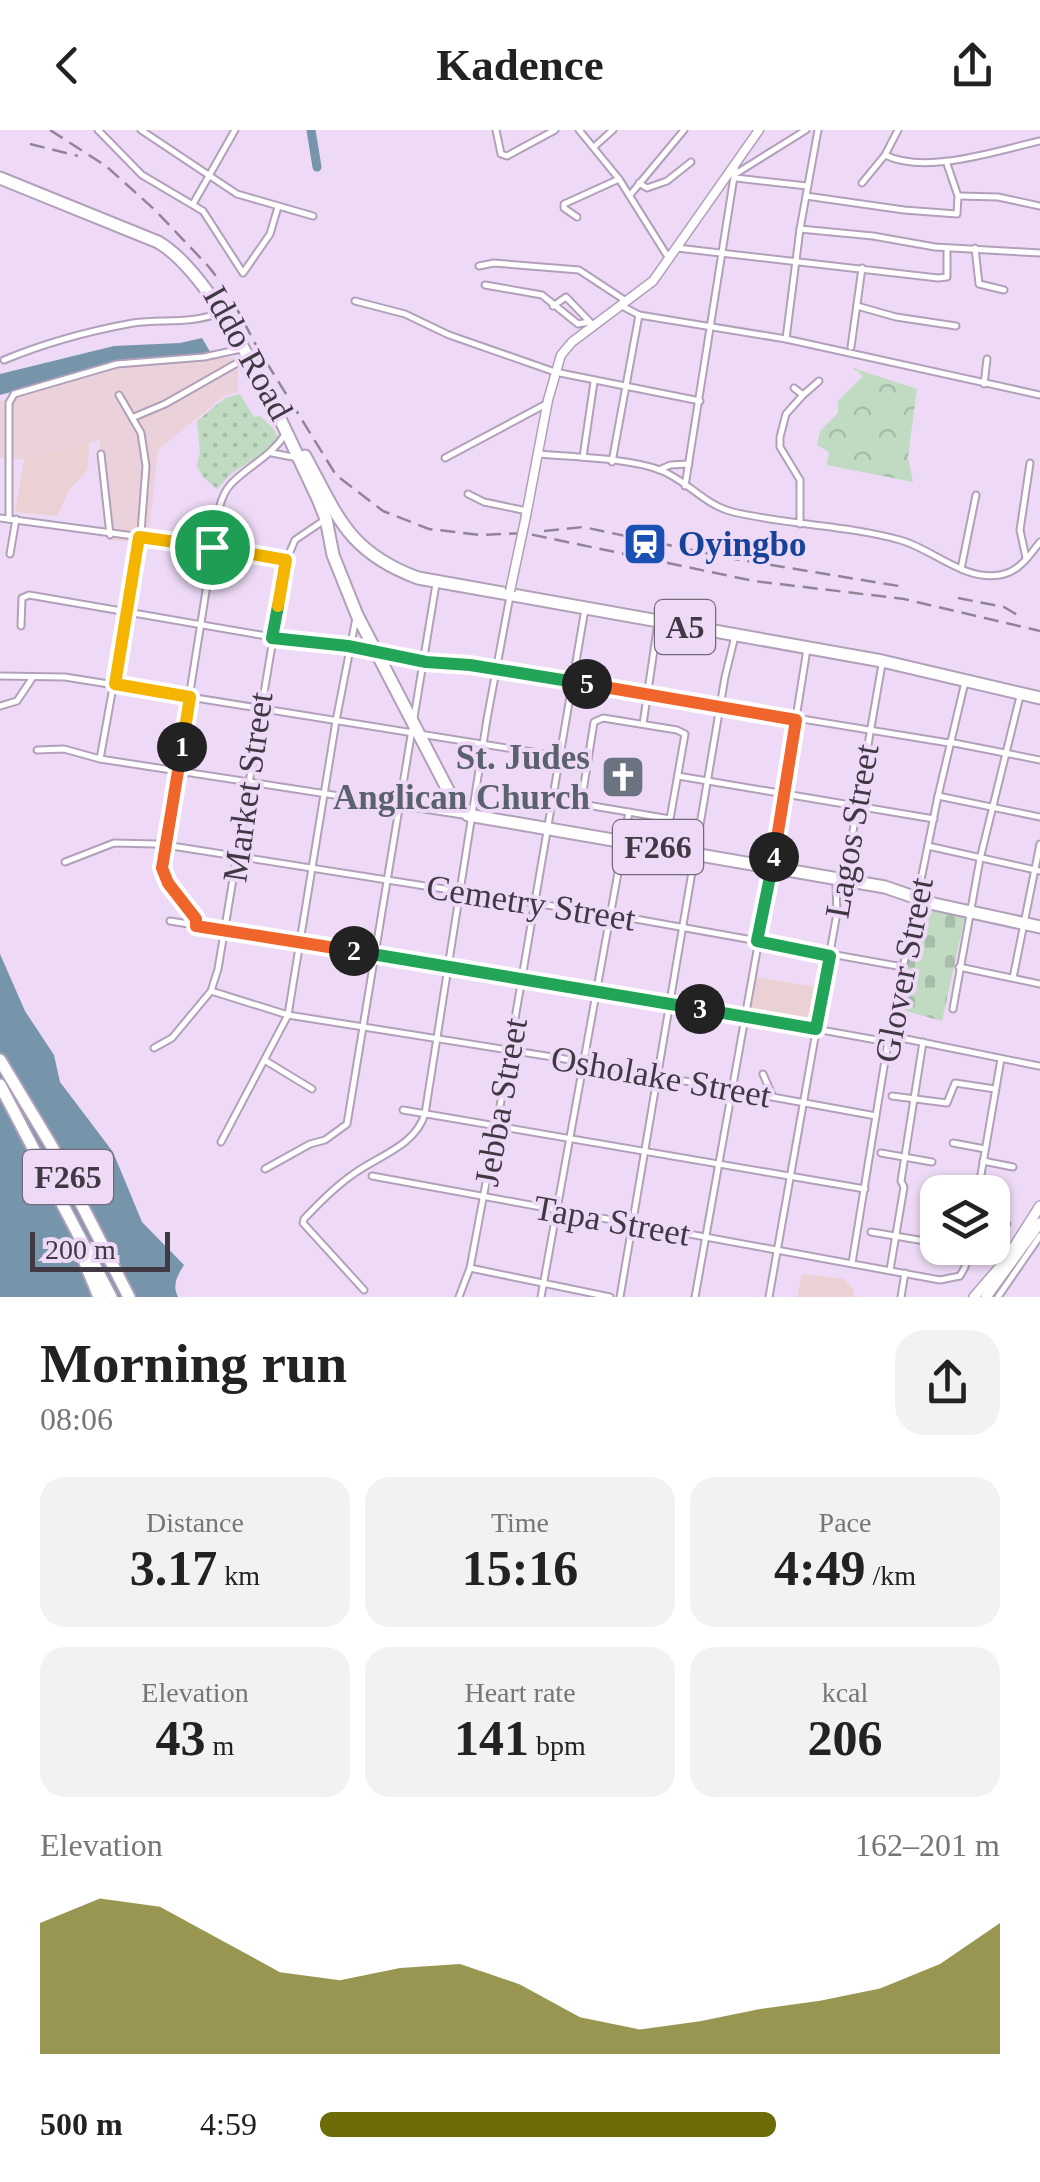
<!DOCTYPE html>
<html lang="en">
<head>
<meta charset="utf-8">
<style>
  :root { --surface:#fff; --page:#f2f2f2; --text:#222; --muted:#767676; --accent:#6e6b09 }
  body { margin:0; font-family:"Times New Roman",serif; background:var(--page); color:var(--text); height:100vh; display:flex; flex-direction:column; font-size:38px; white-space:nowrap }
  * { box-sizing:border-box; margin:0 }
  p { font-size:32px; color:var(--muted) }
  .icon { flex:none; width:55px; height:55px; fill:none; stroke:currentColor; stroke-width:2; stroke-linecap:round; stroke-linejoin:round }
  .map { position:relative; height:1167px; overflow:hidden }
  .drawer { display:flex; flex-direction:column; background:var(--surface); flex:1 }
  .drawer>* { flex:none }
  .tools { position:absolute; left:920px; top:1045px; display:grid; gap:20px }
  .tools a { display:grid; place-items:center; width:90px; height:90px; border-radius:20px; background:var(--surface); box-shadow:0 2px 8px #0004; font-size:50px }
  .scale { position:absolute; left:30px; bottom:25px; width:140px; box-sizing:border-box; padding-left:10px; border:5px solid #403843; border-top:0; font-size:28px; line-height:35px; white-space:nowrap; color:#403843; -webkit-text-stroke:8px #eedaf6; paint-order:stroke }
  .pin { position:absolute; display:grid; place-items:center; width:85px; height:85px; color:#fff; margin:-42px; border:5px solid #fff; border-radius:50%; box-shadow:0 2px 10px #0007 }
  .km { position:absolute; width:50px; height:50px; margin:-25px; border-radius:50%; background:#222; color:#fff; font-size:28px; line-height:50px; text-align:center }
  .round { display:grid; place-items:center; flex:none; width:105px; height:105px; border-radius:30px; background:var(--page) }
  .headline { display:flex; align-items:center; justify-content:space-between; height:170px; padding:0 40px }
  h1 { font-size:55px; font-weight:700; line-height:75px }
  .figures { display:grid; grid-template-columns:repeat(3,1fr); gap:15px; height:170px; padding:10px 40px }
  .figures div { display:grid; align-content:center; border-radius:25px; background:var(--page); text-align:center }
  .figures b { font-size:50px; font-weight:700 }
  .figures small { font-size:28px; font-weight:400 }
  .figures p { font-size:28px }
  .chart { height:280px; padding:20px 40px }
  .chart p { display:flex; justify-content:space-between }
  .chart svg { width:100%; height:180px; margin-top:10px; fill:var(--accent); opacity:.7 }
  ul { padding:0 40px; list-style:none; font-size:32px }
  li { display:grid; grid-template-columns:160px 120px 1fr; align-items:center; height:75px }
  li i { height:25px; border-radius:12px; background:var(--accent) }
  header { display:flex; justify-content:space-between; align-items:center; height:130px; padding:0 40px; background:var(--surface); font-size:45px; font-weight:700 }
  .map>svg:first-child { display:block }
  .commercial { fill:#ead1da }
  .education { fill:#ecd1d4 }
  .grass { fill:url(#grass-dots) }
  .forest { fill:url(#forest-crowns) }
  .cemetery { fill:url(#cemetery-stones) }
  .water { fill:#7695aa }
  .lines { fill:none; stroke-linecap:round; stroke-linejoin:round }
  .river { stroke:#7695aa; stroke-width:9 }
  .street-casing { stroke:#b2a0ba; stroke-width:9 }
  .secondary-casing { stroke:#b2a0ba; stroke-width:11 }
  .primary-casing { stroke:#b2a0ba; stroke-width:12 }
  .highway-casing { stroke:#b2a0ba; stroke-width:15 }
  .street { stroke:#fff; stroke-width:5 }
  .secondary { stroke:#fff; stroke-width:8 }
  .primary { stroke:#fff; stroke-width:9 }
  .highway { stroke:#fff; stroke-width:11 }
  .rail { stroke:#928497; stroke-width:2.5; stroke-dasharray:15 8; stroke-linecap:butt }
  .secondary-bridge-casing { stroke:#b2a0ba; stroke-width:11; stroke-linecap:butt }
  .secondary-bridge { stroke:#fff; stroke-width:8 }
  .split-1-casing { stroke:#fff; stroke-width:20 }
  .split-2-casing { stroke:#fff; stroke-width:20 }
  .split-3-casing { stroke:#fff; stroke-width:20 }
  .split-4-casing { stroke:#fff; stroke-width:20 }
  .split-5-casing { stroke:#fff; stroke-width:20 }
  .split-6-casing { stroke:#fff; stroke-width:20 }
  .split-7-casing { stroke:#fff; stroke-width:20 }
  .split-1 { stroke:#f5b400; stroke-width:12 }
  .split-2 { stroke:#f0652b; stroke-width:12 }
  .split-3 { stroke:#22a559; stroke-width:12 }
  .split-4 { stroke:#22a559; stroke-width:12 }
  .split-5 { stroke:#f0652b; stroke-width:12 }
  .split-6 { stroke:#22a559; stroke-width:12 }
  .split-7 { stroke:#f5b400; stroke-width:12 }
  .labels { text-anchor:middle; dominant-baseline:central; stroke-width:8; stroke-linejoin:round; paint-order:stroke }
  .shield { fill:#eedaf6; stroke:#746979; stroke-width:2.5 }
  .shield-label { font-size:32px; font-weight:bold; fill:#403843 }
  .street-label { font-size:35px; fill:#403843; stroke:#eedaf6 }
  .transit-label { font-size:35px; font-weight:bold; fill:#164399; stroke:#eedaf6; text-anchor:start }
  .worship-label { font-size:35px; font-weight:bold; fill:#5b616d; stroke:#eedaf6; text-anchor:end }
</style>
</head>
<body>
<header><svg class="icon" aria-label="back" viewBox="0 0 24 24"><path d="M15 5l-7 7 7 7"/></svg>Kadence<svg class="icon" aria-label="share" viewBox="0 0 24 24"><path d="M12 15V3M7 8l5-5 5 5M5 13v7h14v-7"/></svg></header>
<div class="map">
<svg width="1040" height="1167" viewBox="0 0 1040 1167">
  <defs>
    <pattern id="grass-dots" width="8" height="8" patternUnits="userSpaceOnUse" patternTransform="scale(2.5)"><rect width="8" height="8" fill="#c1dbc3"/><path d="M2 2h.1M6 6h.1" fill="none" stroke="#a7bda9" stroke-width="1.8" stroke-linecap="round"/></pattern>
    <pattern id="forest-crowns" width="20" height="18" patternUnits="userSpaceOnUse" patternTransform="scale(2.5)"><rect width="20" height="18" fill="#c1dbc3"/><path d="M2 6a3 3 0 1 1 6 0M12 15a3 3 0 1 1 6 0" fill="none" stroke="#a7bda9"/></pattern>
    <pattern id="cemetery-stones" width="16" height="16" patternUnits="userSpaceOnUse" patternTransform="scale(2.5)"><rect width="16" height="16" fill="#c1dbc3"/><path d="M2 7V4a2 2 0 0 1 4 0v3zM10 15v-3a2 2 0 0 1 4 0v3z" fill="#a7bda9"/></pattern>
  </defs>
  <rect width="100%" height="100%" fill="#eedaf6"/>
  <polygon class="commercial" points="235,227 238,233 238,262 224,266 158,320 148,413 108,410 107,362 99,310 28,330 0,328 0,271 120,236"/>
  <g class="education">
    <polygon points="89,313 88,339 69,361 57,386 15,382 24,330"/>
    <polygon points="755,847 822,858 814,893 747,882"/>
    <polygon points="802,1144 844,1149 854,1160 853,1167 797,1167"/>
  </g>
  <polygon class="grass" points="240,264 254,287 260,286 273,298 279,309 273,317 232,343 217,359 203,347 197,336 200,322 197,291 225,268"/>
  <polygon class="forest" points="853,238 917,259 908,327 913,352 827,335 829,322 817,315 820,301 838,283 838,271 863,246"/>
  <polygon class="cemetery" points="918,778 965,787 942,891 898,879"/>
  <g class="water">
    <polygon points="202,208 212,225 98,238 0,265 0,244 114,216 180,213"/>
    <path d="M0 824 25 881 54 925 60 952 113 1022 142 1092 184 1135C177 1146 172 1155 178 1167H0Z"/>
  </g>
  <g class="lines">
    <polyline class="river" points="311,0 317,37"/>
    <defs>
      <g id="street">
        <polyline points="98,0 142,45 203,81 243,143 270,104 278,77"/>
        <polyline points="141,0 237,64 313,86"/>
        <polyline points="496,0 501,24 507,26 555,0"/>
        <polyline points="579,0 619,49 668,127"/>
        <polyline points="595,16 613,0"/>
        <path d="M885 25C926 45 996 21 1040 11"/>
        <polyline points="737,43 806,0"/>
        <polyline points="736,48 807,56"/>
        <polyline points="639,53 647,58 667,51 691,32"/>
        <polyline points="862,53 885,25 898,0"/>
        <polyline points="630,65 684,0"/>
        <polyline points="806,66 904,80 957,84 958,66 946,31"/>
        <polyline points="959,66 998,67 1040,76"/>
        <polyline points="193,74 235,0"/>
        <polyline points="577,87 564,78 564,74 619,49"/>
        <polyline points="800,99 873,106 935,117 1040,123"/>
        <polyline points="677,118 938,148 947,147 947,118"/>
        <polyline points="975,118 979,154 1004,160"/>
        <polyline points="479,136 494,133 579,140 626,171"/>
        <polyline points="485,155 542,165 578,194 589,192"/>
        <polyline points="355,171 405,184 449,205 555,242 700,271"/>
        <polyline points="553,176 566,167 591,193"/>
        <polyline points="622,176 639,185 786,209 1040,265"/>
        <polyline points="857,176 896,187 956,196"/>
        <polyline points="786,209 800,99 818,0"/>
        <polyline points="851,217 862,138"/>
        <path d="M4 230C45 213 89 201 133 193 163 189 191 194 219 183"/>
        <polyline points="984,254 987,229"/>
        <polyline points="794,258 803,265 786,284 780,307 780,317 800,350 800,394"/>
        <polyline points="803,265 819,251"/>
        <polyline points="134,287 165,274 246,228"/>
        <polyline points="272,323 298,328"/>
        <polyline points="101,324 110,405"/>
        <path d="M538 324C573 327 628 328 660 340 687 350 704 375 733 382 788 395 846 395 900 410 933 419 963 451 1000 445 1019 442 1029 426 1040 412"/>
        <polyline points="583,327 594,252"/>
        <polyline points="445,328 548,273"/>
        <polyline points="612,332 639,185"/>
        <polyline points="659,340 670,335 689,334"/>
        <polyline points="685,356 736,34"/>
        <polyline points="468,364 484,372 527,381"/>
        <polyline points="0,388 231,419 286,431"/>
        <polyline points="9,389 9,273 14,264 117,234 204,227 241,219"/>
        <polyline points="10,424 16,389"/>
        <polyline points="1026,428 1020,400 1030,333"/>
        <polyline points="961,439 976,365"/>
        <polyline points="21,496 22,468 29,465 272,507 349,516 425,532 470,535 949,613"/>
        <polyline points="0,546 65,547 588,631"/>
        <polyline points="0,576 17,571 33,547"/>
        <polygon points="603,588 677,600 685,604 670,689 581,674 594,592"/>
        <polyline points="643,594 658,493"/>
        <polyline points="949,612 1040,630"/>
        <polyline points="37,620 64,619 100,629 463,685"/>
        <polyline points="100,629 141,402 146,336 141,303 119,265"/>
        <polyline points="678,646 934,689"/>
        <polyline points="938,666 1040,687"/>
        <polyline points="159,714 641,790 903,837"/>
        <polyline points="928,716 1040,741"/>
        <polyline points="65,732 114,713 156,714"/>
        <polyline points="170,791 597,860 888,912"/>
        <path d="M197 796 196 789 166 749 162 738 213 417C216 397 217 369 231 354 249 335 271 327 286 303"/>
        <polyline points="959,837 1040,854"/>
        <polyline points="1013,848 1040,714"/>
        <polyline points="211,861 288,885 559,928 876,986"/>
        <polyline points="953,879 980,729 1020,566"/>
        <polyline points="906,909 1039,936"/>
        <polyline points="154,918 172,908 211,861 218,839 286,431 295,410 323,391"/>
        <polyline points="266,931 312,959"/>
        <polyline points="763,944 773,967"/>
        <polyline points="892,966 947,973 955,953 995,959"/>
        <polyline points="403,980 865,1059"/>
        <polyline points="221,1012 288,885 336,591 356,488"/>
        <polyline points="953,1013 985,1019"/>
        <polyline points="881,1023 932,1032"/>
        <polyline points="983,1031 1013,1037"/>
        <polyline points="265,1039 310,1014 325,1010 347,994 436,454"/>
        <polyline points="372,1046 940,1150 960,1146 965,1137 969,1118"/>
        <polyline points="978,1062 1001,929"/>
        <polyline points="992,1092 1007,1094"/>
        <polyline points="871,1102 925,1111"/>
        <polyline points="852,1133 888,912 938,666 965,552"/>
        <polyline points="470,1138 610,1167"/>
        <polyline points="890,1140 904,1057 901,1051 923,912"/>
        <path d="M364 1160 303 1093 304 1089C319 1073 335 1057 352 1045 379 1025 414 1017 425 984L487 589 510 466"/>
        <polyline points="459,1167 470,1138 497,994 585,479"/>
        <polyline points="541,1167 629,682"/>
        <polyline points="620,1167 725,547 735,506"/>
        <polyline points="695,1167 775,720 807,519"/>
        <polyline points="769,1167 837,783 836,756 843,750 848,730 882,534"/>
        <polyline points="901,1167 905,1143"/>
        <polyline points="998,1167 1040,1106"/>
      </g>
      <polyline id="secondary" points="526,386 548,270 561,225 572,212 653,151 759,0"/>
      <g id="primary">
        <polyline points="974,1167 1005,1131 1040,1076"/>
        <polyline points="986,1167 1040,1093"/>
      </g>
      <g id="highway">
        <path d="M0 48 158 112C220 148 286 302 318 369L326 389 333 425 357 485 449 662 468 685 885 757 934 774 1040 797"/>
        <path d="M305 326C338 387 348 422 418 448L882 531 1040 568"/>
        <polyline points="0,930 51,1015 129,1167"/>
        <polyline points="0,955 111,1167"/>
        <polyline points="84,1130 99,1167"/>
      </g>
    </defs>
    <use href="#street" class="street-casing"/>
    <use href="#secondary" class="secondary-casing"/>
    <use href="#primary" class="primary-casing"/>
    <use href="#highway" class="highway-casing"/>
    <use href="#street" class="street"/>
    <use href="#secondary" class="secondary"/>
    <use href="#primary" class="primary"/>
    <use href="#highway" class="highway"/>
    <g class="rail">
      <polyline points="50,0 106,36 155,80 209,137 228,162 257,217 336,345 383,381 429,399 481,405 524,403 754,451 904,469 1040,501"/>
      <polyline points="30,14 78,26"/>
      <polyline points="544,401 583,397 735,429 899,456"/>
      <polyline points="958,468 1004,477 1019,486"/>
    </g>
    <defs>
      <polyline id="secondary-bridge" points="510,461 526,386"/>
    </defs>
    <use href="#secondary-bridge" class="secondary-bridge-casing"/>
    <use href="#secondary-bridge" class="secondary-bridge"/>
  </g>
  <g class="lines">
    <defs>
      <polyline id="split-1" points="182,617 190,567 115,554 139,407 212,417"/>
      <polyline id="split-2" points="182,617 162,738 168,753 196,789 196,796 354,821"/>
      <polyline id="split-3" points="354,821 700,879"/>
      <polyline id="split-4" points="700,879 816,899 830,826 757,811 774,727"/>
      <polyline id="split-5" points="587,554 796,590 774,727"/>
      <polyline id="split-6" points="278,476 272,508 348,516 426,532 470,535 587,554"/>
      <polyline id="split-7" points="212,417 286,430 278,476"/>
    </defs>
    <use href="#split-1" class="split-1-casing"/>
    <use href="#split-2" class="split-2-casing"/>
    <use href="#split-3" class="split-3-casing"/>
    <use href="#split-4" class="split-4-casing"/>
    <use href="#split-5" class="split-5-casing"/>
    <use href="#split-6" class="split-6-casing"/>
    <use href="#split-7" class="split-7-casing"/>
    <use href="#split-1" class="split-1"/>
    <use href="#split-2" class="split-2"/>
    <use href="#split-3" class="split-3"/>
    <use href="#split-4" class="split-4"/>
    <use href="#split-5" class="split-5"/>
    <use href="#split-6" class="split-6"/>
    <use href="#split-7" class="split-7"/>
  </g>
  <defs>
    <symbol id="station-square" viewBox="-11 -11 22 22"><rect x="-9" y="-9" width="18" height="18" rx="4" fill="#1a4fb4" stroke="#eedaf6"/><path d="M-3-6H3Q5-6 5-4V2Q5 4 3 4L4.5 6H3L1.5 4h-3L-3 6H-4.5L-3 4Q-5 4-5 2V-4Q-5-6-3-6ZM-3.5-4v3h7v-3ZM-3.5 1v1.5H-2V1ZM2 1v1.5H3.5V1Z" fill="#fff"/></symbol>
    <symbol id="church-square" viewBox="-11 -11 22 22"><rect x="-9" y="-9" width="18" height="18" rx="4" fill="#6b7280" stroke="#eedaf6"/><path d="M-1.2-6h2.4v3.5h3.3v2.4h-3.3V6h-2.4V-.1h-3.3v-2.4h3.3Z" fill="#fff"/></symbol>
  </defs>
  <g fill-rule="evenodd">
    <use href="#station-square" x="620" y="389" width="50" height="50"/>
    <use href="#church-square" x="598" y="622" width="50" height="50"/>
  </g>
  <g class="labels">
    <g class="shield">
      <rect x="655" y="470" width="60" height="54" rx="8"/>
      <rect x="613" y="690" width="90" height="54" rx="8"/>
      <rect x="23" y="1020" width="90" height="54" rx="8"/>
    </g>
    <g class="shield-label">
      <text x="685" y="497">A5</text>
      <text x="658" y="717">F266</text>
      <text x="68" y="1047">F265</text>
    </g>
    <g class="street-label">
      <text transform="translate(248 223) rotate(61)">Iddo Road</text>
      <text transform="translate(248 657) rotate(-82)">Market Street</text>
      <text transform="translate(852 701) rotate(-80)">Lagos Street</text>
      <text transform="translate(531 773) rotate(9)">Cemetry Street</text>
      <text transform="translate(904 840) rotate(-79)">Glover Street</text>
      <text transform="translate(661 947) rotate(10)">Osholake Street</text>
      <text transform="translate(501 972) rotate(-80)">Jebba Street</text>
      <text transform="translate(612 1091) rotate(10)">Tapa Street</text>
    </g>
    <g class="transit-label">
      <text x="678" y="414">Oyingbo</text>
    </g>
    <g class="worship-label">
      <text x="590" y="627">St. Judes<tspan x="590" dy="40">Anglican Church</tspan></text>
    </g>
  </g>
</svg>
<div class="tools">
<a><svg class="icon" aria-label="layers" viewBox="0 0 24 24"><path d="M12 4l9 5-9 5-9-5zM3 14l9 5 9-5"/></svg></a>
</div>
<div class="scale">200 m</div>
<div class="pin" style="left:212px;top:417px;background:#1e9e55"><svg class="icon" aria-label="arrive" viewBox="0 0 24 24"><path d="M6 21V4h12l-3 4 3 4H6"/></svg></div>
<b class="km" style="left:182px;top:617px">1</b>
<b class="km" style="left:354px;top:821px">2</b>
<b class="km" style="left:700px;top:879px">3</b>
<b class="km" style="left:774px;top:727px">4</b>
<b class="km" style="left:587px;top:554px">5</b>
</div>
<section class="drawer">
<div class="headline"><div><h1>Morning run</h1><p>08:06</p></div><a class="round"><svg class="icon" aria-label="share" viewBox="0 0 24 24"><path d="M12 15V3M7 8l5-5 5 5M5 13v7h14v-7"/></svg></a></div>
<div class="figures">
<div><p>Distance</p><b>3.17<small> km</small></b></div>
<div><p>Time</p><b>15:16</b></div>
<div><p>Pace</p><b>4:49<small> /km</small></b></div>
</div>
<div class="figures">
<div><p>Elevation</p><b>43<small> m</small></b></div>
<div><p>Heart rate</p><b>141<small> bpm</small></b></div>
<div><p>kcal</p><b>206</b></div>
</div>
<div class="chart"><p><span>Elevation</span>162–201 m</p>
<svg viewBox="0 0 160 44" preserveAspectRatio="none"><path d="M0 44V12L10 6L20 8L30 16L40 24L50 26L60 23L70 22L80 27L90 35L100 38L110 36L120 33L130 31L140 28L150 22L160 12V44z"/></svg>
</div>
<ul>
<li><b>500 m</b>4:59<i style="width:67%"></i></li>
</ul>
</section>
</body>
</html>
